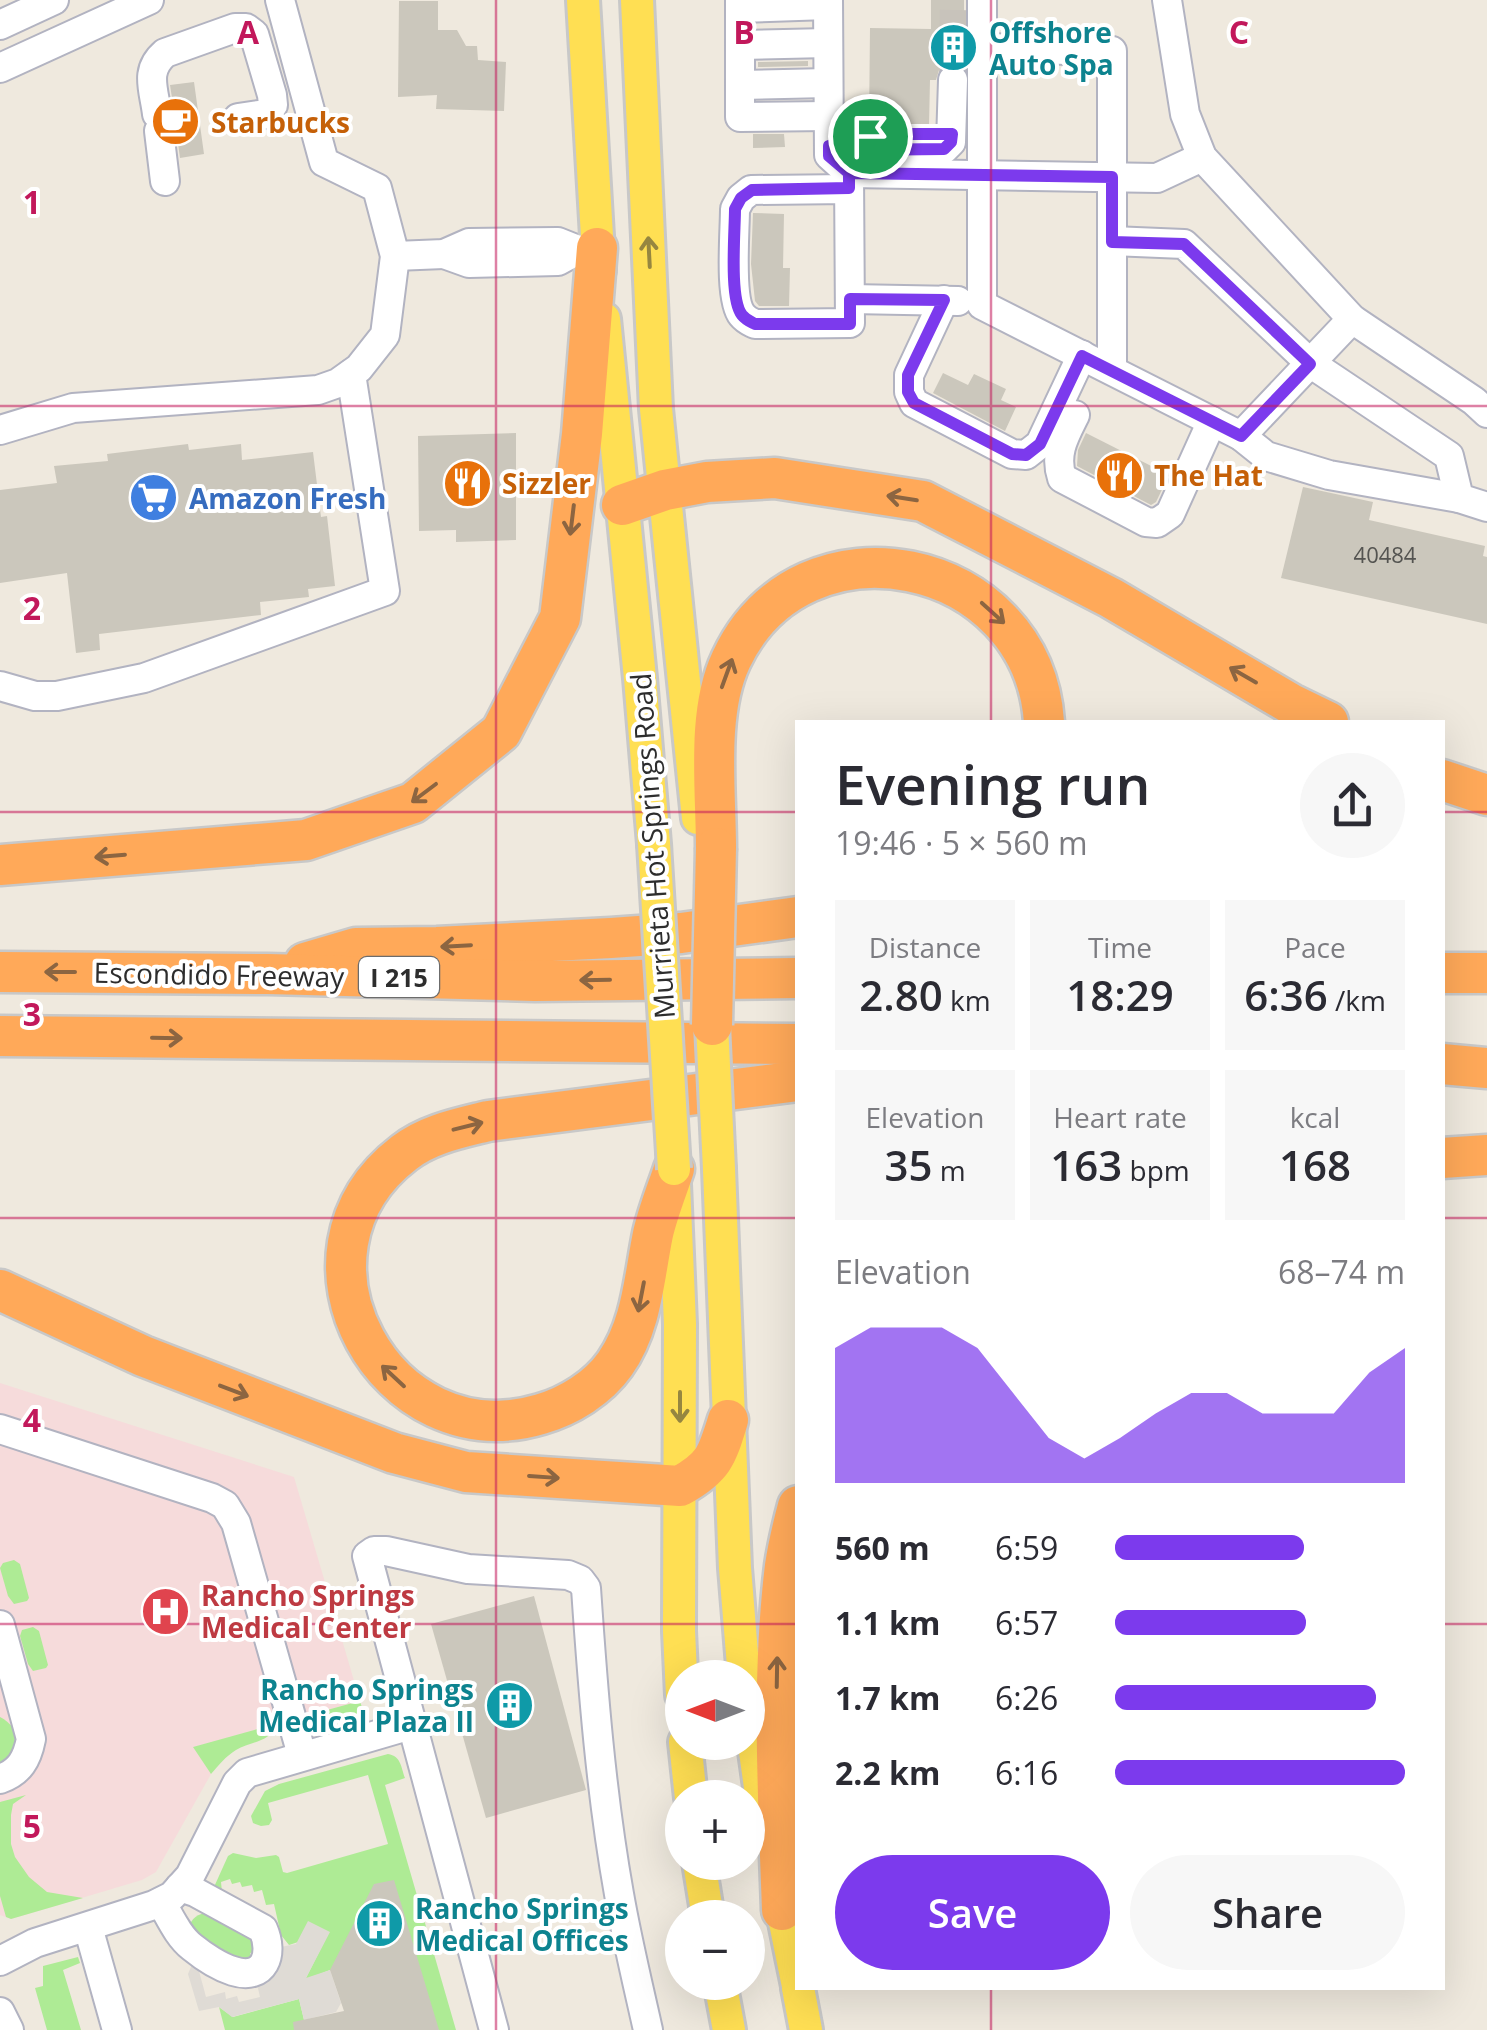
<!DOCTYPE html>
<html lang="en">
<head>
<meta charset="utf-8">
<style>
  :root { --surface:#fff; --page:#f7f7f7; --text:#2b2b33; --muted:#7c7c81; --accent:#7c3aed }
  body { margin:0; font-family:"Open Sans",sans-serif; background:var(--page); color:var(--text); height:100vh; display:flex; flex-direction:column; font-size:38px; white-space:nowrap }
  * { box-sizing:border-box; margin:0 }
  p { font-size:32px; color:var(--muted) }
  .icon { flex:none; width:55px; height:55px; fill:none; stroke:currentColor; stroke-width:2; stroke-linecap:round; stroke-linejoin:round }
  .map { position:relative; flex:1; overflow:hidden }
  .sheet { position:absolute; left:795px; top:720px; width:650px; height:1270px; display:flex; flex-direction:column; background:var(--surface); border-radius:0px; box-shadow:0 10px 40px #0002 }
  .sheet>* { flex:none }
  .needle { width:65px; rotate:270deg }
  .controls { position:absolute; left:665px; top:1660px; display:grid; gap:20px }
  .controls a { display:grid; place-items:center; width:100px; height:100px; border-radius:50%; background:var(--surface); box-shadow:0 10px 40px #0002; font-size:50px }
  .pin { position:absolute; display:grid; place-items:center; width:85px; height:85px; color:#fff; margin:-42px; border:5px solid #fff; border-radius:50%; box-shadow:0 2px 10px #0007 }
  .round { display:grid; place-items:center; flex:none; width:105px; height:105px; border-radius:52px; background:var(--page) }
  .head { display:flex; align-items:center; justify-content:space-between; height:170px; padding:0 40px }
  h1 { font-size:55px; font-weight:600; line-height:75px }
  .metrics { display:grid; grid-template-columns:repeat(3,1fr); gap:15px; height:170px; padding:10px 40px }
  .metrics div { display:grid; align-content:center; border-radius:0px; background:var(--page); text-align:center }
  .metrics b { font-size:42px; font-weight:600 }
  .metrics small { font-size:28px; font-weight:400 }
  .metrics p { font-size:28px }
  .chart { height:280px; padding:20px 40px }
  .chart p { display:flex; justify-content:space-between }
  .chart svg { width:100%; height:180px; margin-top:10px; fill:var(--accent); opacity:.7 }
  .cta { display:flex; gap:20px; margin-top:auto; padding:20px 40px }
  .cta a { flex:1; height:115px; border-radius:60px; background:var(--accent); color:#fff; font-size:40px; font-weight:600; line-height:115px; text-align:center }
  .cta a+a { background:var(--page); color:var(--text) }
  ul { padding:0 40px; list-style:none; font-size:32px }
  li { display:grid; grid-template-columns:160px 120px 1fr; align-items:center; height:75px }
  li i { height:25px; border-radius:12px; background:var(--accent) }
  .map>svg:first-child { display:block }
  .medical { fill:#f6dbdb }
  .green { fill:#aeeb95 }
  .plaza { fill:#dfdbd5 }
  .building { fill:#cbc7bc }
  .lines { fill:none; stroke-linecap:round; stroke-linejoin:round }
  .minor-tunnel { stroke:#c8c3bb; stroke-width:28; stroke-dasharray:28 14; stroke-linecap:butt }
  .minor-casing { stroke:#b2b3c1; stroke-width:32 }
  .major-casing { stroke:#c8c8c8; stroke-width:38 }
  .highway-casing { stroke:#c8c8c8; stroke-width:45 }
  .minor { stroke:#fff; stroke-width:28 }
  .major { stroke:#ffdf53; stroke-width:32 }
  .highway { stroke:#ffa959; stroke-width:40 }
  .major-bridge-casing { stroke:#c8c8c8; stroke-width:38; stroke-linecap:butt }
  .highway-bridge-casing { stroke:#c8c8c8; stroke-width:45; stroke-linecap:butt }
  .major-bridge { stroke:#ffdf53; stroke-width:32 }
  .highway-bridge { stroke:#ffa959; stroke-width:40 }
  .oneway { stroke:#968640 }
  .oneway2 { stroke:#8c6541 }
  .route-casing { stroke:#fff; stroke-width:20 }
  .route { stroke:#7c3aed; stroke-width:12 }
  .grid { fill:none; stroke:#c2185b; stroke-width:2.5; stroke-opacity:0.55 }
  .labels { text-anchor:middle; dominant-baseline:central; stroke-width:8; stroke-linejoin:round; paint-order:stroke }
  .number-label { font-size:22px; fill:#545451 }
  .shield { fill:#fff; stroke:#6c6c6c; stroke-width:2.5 }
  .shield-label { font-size:25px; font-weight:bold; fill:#2d2d2d }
  .culture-label { font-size:28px; font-weight:bold; fill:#0d838f; stroke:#fff; text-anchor:start }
  .food-label { font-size:28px; font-weight:bold; fill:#c56008; stroke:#fff; text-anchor:start }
  .shop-label { font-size:28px; font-weight:bold; fill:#366cbe; stroke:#fff; text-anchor:start }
  .street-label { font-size:28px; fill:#2d2d2d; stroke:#fff }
  .health-label { font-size:28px; font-weight:bold; fill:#be3a42; stroke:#fff; text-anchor:start }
  .grid-label { font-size:32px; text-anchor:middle; font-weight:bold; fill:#c2185b; stroke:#fff; stroke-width:8; stroke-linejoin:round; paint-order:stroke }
</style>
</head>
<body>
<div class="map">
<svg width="1487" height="2030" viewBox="0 0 1487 2030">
  <rect width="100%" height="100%" fill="#efe9de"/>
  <polygon class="medical" points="0,1383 294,1477 360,1701 194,1747 211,1774 156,1872 142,1880 11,1919 0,1915"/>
  <g class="green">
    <polygon points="14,1560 20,1564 29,1598 27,1601 14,1604 8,1596 0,1568 3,1563"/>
    <polygon points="33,1627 39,1631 48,1665 46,1668 33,1671 28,1664 20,1636 22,1630"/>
    <polygon points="360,1701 365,1718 319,1729 315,1728 305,1716"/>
    <path d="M0 1717C23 1729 21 1752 0 1764Z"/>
    <path d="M276 1724C271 1743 250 1741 236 1750 226 1756 218 1766 211 1774L193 1747Z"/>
    <path d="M388 1754C401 1756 401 1767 405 1778L385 1785 456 2030H439L330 1970 305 1980 329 1932 289 1945 281 1935 274 1904 266 1905 262 1890 254 1892 252 1885 242 1887 240 1882 232 1884 230 1879 221 1882 222 1892 214 1887 228 1856 233 1853 256 1858 276 1855 279 1857 283 1872 287 1873 388 1844 368 1775 268 1803 272 1820 269 1825 261 1826 253 1823 251 1816 265 1791 279 1784Z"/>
    <polygon points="26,1795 13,1804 11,1815 11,1844 15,1857 29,1877 47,1892 83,1898 11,1919 6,1917 0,1896 0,1802"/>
    <path d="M209 1913 251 1935 258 1951 251 1960 242 1965 188 1929C192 1918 197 1913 209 1913Z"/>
    <polygon points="78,1957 80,1963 63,1970 81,2030 47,2030 35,1988 43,1986 43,1966"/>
    <polygon points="299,1999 304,2020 299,2030 225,2030 219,2007 233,2017"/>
  </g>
  <polygon class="plaza" points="308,1921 330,1932 306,1978 330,1970 341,2003 336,2012 304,2020 299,1999 232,2017 219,2007 199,2011 188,1974 193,1962 196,1960 206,1997 225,1992 226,1999 237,1996 239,2002 260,1997 250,1953 296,1944"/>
  <g class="building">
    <polygon points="931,0 964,0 964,67 955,63 946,64 939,70 936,80 930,80 929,125 869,124 870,28 931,29"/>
    <polygon points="399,1 438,1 438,30 457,30 466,46 477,46 478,60 506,62 504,111 436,109 437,95 398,97"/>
    <polygon points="808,61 808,66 758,67 758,62"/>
    <polygon points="194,82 204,154 180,158 176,129 173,121 174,111 170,85"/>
    <polygon points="753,134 784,134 785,147 753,148"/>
    <polygon points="753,213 784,214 783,268 790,268 789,306 759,306 755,301 751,264"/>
    <polygon points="943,373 968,385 974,374 1006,389 1001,400 1016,407 1005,431 933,393"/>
    <polygon points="516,433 516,540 456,542 456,530 419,531 418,436"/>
    <polygon points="1086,433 1169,475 1156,502 1151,505 1077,466 1078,450"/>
    <polygon points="188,444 189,450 241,444 242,460 313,452 321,517 327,516 335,586 308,589 309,597 260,602 261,615 99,634 100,650 76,653 67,573 0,583 0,490 57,483 54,466 108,461 107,454"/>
    <polygon points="1303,487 1373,502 1369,520 1485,546 1483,556 1487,557 1487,624 1281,578"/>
    <polygon points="534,1596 586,1790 486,1818 431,1624"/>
    <polygon points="394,1880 439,2030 294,2030 293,2022 344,2011 330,1970 374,1884"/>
  </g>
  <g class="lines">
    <polyline class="minor-tunnel" points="953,80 954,0"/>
    <defs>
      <g id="minor">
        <polyline points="740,0 740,117 829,116"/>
        <polyline points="828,0 829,155 849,173 1157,178 1202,157"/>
        <polyline points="982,0 982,305 1241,436 1352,319"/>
        <polyline points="1167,0 1185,114 1202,157 1352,319 1474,401 1487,413"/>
        <polyline points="740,8 828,5"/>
        <polyline points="0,25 54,0"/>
        <polyline points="740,45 828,43"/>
        <polyline points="982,48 1112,51 1112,370"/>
        <polyline points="0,68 149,0"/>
        <polyline points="740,85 828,83"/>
        <path d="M157 114C154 89 144 71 165 53L235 28H246L254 34 272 95 273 105 266 114 238 118"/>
        <polyline points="159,131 165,181"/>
        <polyline points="829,146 857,150 944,149 951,142 953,80"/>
        <path d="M849 173 850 323 755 324C749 321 746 320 742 315 729 299 735 232 735 209L741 198 751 190 849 189"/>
        <polyline points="1112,241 1184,244 1310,363 1449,456 1459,498 1487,507"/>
        <polyline points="444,254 469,263 558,261 578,250"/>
        <polyline points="395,256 444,254 469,243 558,242 578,250 597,248"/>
        <polyline points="850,299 958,301"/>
        <polyline points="944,300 909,375 909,392 914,403 1012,454 1026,455 1040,444 1082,355"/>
        <path d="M1075 415C1064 437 1054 454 1062 478L1146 522 1157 523 1170 514 1212 421"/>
        <polyline points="0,430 73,408 318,390 338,383 359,368 385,335 395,256 377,188 324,162 280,0"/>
        <polyline points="1241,436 1266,456 1329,475 1459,498"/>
        <polyline points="0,686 35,696 57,696 144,678 385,591 351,374"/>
        <polyline points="0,1429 212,1498 225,1505 236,1523 302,1755"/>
        <path d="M0 1625 31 1739C27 1759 20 1772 0 1779"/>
        <path d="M161 1902C170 1917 178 1936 192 1947 203 1956 220 1967 233 1971 265 1981 274 1954 263 1929L195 1892 180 1887"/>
        <polyline points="88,1927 117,2030"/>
        <polyline points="0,1961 35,1943 154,1905 172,1896 190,1876 237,1783 247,1773 411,1725"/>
        <polyline points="0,2012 9,2030"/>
        <path d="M494 2030 367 1556 374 1551H386L468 1569 568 1575 580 1580 586 1588C593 1691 601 1793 619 1894 627 1940 638 1985 648 2030"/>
      </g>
      <g id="major">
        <polyline points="583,0 599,270"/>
        <polyline points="637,0 656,409 698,818"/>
        <polyline points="604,319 640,678 654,844"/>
        <polyline points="719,1169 735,1568 744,1678"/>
        <polyline points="674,1184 680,1324 679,1631 682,1695"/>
        <polyline points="748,1701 764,1816"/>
        <polyline points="685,1742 691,1798"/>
        <polyline points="699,1862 708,1918"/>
        <polyline points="778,1888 798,1986"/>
        <polyline points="720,1982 729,2030"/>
        <polyline points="798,1988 806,2030"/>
      </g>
      <g id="highway">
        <polyline points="622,505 665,490 707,482 775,478 923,501 1111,598 1291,704 1328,722"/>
        <polyline points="1442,780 1487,795"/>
        <path d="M716 848C716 790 706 713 731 660 802 508 1033 555 1044 722"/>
        <polyline points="0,865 306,840 413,803 501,732 560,618 582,434 597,248"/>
        <polyline points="305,963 356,948 437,947 611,938 681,933 798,917"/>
        <polyline points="0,972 268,974 535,981 798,978"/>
        <polyline points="1442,973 1487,973"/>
        <polyline points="0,1036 798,1044"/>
        <polyline points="1442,1064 1487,1068"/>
        <polyline points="1442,1158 1487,1155"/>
        <path d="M674 1169C667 1190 658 1212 653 1234 644 1278 642 1326 615 1364 598 1388 569 1406 541 1414 386 1461 272 1254 404 1153 428 1134 460 1128 488 1121L798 1081"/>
        <path d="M0 1290 143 1356 394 1453 466 1472 680 1486C714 1467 717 1456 728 1420"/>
        <path d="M782 1910C778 1795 771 1680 785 1566 788 1546 793 1525 798 1506"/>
      </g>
    </defs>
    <use href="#minor" class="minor-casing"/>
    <use href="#major" class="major-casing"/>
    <use href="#highway" class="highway-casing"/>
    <use href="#minor" class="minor"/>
    <use href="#major" class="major"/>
    <use href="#highway" class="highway"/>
    <defs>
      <g id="major-bridge">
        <polyline points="654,844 674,1169"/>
        <polyline points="711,1004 719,1169"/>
      </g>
      <polyline id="highway-bridge" points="712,1025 716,848"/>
    </defs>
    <use href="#major-bridge" class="major-bridge-casing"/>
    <use href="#highway-bridge" class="highway-bridge-casing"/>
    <use href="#major-bridge" class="major-bridge"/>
    <use href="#highway-bridge" class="highway-bridge"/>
  </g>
  <defs><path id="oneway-shaft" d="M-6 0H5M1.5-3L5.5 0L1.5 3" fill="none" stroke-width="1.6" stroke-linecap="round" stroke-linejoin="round" transform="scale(2.5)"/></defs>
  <g class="oneway">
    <use href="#oneway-shaft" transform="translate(649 252) rotate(-93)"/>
    <use href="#oneway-shaft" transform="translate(680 1407) rotate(90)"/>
  </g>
  <g class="oneway2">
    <use href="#oneway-shaft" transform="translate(902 498) rotate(-171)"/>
    <use href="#oneway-shaft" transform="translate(572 520) rotate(97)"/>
    <use href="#oneway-shaft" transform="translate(993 613) rotate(42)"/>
    <use href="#oneway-shaft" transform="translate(727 673) rotate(-70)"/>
    <use href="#oneway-shaft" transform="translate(1243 675) rotate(-150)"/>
    <use href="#oneway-shaft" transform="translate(424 793) rotate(143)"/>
    <use href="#oneway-shaft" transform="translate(110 856) rotate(175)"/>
    <use href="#oneway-shaft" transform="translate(456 946) rotate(177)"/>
    <use href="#oneway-shaft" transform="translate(60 972) rotate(-180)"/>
    <use href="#oneway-shaft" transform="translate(595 980) rotate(179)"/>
    <use href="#oneway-shaft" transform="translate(167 1038) rotate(1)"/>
    <use href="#oneway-shaft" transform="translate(468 1126) rotate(-14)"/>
    <use href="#oneway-shaft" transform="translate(641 1297) rotate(101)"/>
    <use href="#oneway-shaft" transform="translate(393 1376) rotate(-137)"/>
    <use href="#oneway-shaft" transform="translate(234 1391) rotate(21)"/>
    <use href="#oneway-shaft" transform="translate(544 1477) rotate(4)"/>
    <use href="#oneway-shaft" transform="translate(777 1672) rotate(-89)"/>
  </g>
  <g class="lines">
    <defs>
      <path id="route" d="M870 136 856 138 829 146V156L849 173V188L752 190 741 198 735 209C735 232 729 299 742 315 746 320 749 321 755 324H850V299L944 300 908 375V392L914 403 1012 454 1026 455 1040 444 1082 356 1241 436 1310 364 1184 244 1112 242V177L849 173 829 156V146L857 150 944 149 951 142 952 134H879L870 136"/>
    </defs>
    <use href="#route" class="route-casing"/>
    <use href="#route" class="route"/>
  </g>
  <path class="grid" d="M496 0V2030M991 0V722M0 406H1487M0 812H798M1442 812H1487M0 1218H798M1442 1218H1487M0 1624H798M1442 1624H1487M991 1988V2030"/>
  <defs>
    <symbol id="building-disc" viewBox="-11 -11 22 22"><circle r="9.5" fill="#0f9aa8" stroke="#fff"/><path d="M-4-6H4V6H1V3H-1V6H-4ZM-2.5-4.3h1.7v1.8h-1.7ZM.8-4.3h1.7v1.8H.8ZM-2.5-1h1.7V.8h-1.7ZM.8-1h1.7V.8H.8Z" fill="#fff"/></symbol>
    <symbol id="cafe-disc" viewBox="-11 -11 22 22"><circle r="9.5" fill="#e8710a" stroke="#fff"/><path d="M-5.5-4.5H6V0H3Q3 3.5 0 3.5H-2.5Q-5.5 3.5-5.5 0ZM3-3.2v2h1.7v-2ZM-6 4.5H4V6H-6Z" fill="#fff"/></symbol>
    <symbol id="restaurant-disc" viewBox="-11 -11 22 22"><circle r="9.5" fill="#e8710a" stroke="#fff"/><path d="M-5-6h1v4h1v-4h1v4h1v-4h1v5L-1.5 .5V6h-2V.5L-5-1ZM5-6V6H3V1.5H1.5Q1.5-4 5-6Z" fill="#fff"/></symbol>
    <symbol id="supermarket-disc" viewBox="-11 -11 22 22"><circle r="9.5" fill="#3f7fe0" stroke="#fff"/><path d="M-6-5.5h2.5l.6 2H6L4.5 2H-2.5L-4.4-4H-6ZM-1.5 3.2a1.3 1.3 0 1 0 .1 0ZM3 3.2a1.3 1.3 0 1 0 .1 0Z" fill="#fff"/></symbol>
    <symbol id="hospital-disc" viewBox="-11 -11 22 22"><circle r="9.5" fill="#e0444e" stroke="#fff"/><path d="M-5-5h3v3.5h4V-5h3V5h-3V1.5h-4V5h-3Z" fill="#fff"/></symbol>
  </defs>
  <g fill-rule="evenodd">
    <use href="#building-disc" x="926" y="20" width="55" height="55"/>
    <use href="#cafe-disc" x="148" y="94" width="55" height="55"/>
    <use href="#restaurant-disc" x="1092" y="448" width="55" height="55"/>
    <use href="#restaurant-disc" x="440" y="456" width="55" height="55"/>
    <use href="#supermarket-disc" x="126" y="470" width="55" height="55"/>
    <use href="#hospital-disc" x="138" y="1584" width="55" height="55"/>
    <use href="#building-disc" x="482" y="1678" width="55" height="55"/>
    <use href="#building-disc" x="352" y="1896" width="55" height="55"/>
  </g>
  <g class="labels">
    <g class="number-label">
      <text x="1385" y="554">40484</text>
    </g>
    <rect class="shield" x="359" y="957" width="80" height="40" rx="8"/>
    <g class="shield-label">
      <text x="399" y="977">I 215</text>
    </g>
    <g class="culture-label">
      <text x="989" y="32">Offshore<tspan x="989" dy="32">Auto Spa</tspan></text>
      <text x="474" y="1689" text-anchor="end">Rancho Springs<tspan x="474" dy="32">Medical Plaza II</tspan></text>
      <text x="415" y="1908">Rancho Springs<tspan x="415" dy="32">Medical Offices</tspan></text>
    </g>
    <g class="food-label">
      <text x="211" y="122">Starbucks</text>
      <text x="1154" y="475">The Hat</text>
      <text x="502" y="483">Sizzler</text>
    </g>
    <g class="shop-label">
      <text x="189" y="498">Amazon Fresh</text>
    </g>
    <g class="street-label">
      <text transform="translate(652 846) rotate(-94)">Murrieta Hot Springs Road</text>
      <text transform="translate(219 974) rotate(1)">Escondido Freeway</text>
    </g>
    <g class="health-label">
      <text x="201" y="1595">Rancho Springs<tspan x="201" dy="32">Medical Center</tspan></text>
    </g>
  </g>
  <g class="grid-label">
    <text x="248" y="44">A</text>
    <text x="744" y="44">B</text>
    <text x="1239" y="44">C</text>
    <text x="32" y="214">1</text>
    <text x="32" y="620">2</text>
    <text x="32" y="1026">3</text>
    <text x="32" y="1432">4</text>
    <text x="32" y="1838">5</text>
  </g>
</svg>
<div class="controls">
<a><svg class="needle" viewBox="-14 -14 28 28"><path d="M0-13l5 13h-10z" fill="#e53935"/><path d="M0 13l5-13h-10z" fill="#7c7c81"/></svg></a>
<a>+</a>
<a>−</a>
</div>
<div class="pin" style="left:870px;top:136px;background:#1e9e55"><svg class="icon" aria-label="arrive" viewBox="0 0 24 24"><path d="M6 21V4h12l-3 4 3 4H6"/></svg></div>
<section class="sheet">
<div class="head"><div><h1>Evening run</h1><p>19:46 · 5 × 560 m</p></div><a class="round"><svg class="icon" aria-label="share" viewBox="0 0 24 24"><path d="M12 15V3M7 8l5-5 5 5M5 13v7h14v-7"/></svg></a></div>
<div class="metrics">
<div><p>Distance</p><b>2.80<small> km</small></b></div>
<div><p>Time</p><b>18:29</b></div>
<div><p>Pace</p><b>6:36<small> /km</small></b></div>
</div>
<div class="metrics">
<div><p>Elevation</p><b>35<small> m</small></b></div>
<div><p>Heart rate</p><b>163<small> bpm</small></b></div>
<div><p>kcal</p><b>168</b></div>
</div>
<div class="chart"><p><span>Elevation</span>68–74 m</p>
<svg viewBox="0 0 160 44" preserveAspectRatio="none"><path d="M0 44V11L10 6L20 6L30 6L40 11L50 22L60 33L70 38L80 33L90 27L100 22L110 22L120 27L130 27L140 27L150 17L160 11V44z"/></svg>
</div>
<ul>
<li><b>560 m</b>6:59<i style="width:65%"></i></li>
<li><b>1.1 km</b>6:57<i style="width:66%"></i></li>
<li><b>1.7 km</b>6:26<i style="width:90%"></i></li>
<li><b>2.2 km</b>6:16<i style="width:100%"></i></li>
</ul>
<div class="cta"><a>Save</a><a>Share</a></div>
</section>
</div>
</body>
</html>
